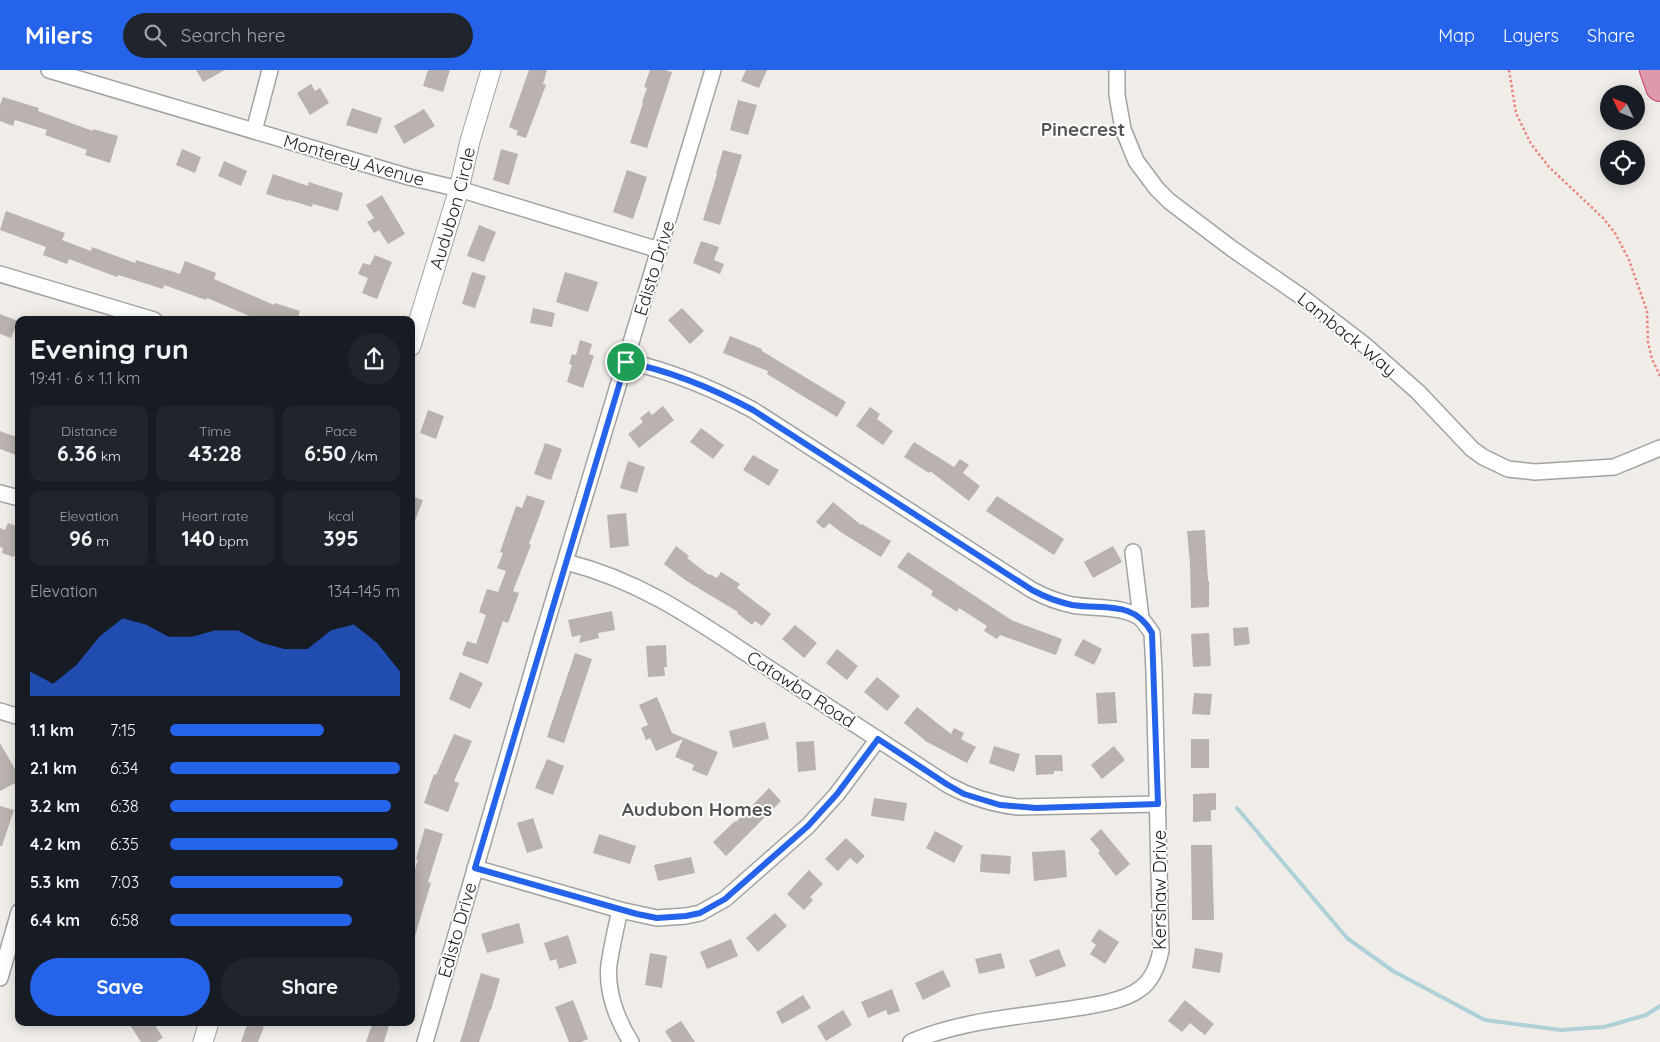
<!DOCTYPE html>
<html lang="en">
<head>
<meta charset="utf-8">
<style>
  :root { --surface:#171b24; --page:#20242c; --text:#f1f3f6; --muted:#9ea1a6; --accent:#2563eb }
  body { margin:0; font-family:Quicksand,sans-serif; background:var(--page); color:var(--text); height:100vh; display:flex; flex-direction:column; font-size:19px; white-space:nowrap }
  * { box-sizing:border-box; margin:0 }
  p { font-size:16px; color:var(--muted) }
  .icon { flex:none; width:28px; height:28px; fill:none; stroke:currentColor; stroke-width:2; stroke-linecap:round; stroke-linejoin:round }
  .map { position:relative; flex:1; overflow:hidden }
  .panel { position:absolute; left:15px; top:246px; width:400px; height:710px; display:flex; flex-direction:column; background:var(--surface); border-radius:10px; box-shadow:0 2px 12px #0003 }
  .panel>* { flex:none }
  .needle { width:32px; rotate:313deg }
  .controls { position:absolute; left:1600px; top:15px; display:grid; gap:10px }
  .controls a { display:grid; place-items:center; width:45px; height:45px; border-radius:50%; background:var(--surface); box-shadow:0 2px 12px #0003; font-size:25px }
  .pin { position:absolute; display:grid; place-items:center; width:42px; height:42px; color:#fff; margin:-21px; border:2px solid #fff; border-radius:50%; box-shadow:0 1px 5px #0007 }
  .round { display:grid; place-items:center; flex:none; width:52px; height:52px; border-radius:26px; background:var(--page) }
  .overview { display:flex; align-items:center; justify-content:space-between; height:85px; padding:0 15px }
  h1 { font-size:28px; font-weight:700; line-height:38px }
  .stats { display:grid; grid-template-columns:repeat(3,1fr); gap:8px; height:85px; padding:5px 15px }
  .stats div { display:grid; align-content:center; border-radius:10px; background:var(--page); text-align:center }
  .stats b { font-size:21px; font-weight:700 }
  .stats small { font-size:14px; font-weight:400 }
  .stats p { font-size:14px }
  .chart { height:140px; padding:10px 15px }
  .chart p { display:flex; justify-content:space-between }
  .chart svg { width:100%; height:90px; margin-top:5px; fill:var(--accent); opacity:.7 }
  .cta { display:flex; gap:10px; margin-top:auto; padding:10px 15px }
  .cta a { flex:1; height:58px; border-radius:30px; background:var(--accent); color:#fff; font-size:20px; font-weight:700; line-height:58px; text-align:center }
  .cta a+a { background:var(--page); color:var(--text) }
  ul { padding:0 15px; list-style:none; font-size:16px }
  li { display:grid; grid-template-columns:80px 60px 1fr; align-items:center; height:38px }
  li i { height:12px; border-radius:6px; background:var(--accent) }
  header { display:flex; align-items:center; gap:30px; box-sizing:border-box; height:70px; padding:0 25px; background:var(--accent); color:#fff }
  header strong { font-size:24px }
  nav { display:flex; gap:28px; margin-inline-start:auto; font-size:18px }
  .search { width:350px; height:45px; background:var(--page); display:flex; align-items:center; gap:12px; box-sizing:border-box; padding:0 18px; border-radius:28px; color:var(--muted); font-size:19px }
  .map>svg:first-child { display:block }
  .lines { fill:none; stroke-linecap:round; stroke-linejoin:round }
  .stream { stroke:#aed1d8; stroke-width:4 }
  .building { fill:#b9b2ae }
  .minor-casing { stroke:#a2a2a2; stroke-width:18 }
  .tertiary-casing { stroke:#a2a2a2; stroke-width:21 }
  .motorway-casing { stroke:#c83c74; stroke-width:30 }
  .path { stroke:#eb847f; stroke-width:2.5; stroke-dasharray:2.5 2.5; stroke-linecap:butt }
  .minor { stroke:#fff; stroke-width:15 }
  .tertiary { stroke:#fff; stroke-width:19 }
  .motorway { stroke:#de9aaa; stroke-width:28 }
  .route-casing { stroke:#fff; stroke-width:10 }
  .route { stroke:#2563eb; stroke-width:6 }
  .labels { text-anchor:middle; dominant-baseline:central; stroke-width:4; stroke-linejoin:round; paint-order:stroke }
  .street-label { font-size:18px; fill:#212121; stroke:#fff }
  .neighbourhood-label { font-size:19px; font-weight:bold; fill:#545454; stroke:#fff }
</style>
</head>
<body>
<header>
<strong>Milers</strong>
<div class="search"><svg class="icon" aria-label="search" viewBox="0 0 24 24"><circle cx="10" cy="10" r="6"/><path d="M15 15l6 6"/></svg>Search here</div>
<nav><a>Map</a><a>Layers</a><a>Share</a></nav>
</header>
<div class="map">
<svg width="1660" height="972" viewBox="0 0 1660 972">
  <rect width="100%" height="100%" fill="#f0ede9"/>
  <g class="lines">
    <polyline class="stream" points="1237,738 1347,868 1393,901 1485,950 1561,960 1604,957 1646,945 1660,936"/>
  </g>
  <g class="building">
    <polygon points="196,0 225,0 203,12"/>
    <polygon points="428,0 450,0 443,22 423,16"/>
    <polygon points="529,0 547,0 543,14 546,15 526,68 516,65 518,61 509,57"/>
    <polygon points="650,0 665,0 672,2 647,78 630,73 643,33 642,32 647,18 644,17"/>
    <polygon points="746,0 767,0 759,18 741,11"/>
    <polygon points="311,14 315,21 320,18 329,33 310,45 297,23"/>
    <polygon points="3,27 39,38 38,41 93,61 93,59 118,66 110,93 85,85 87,80 45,65 47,60 15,50 13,56 0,51 0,35"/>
    <polygon points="738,30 757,35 748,65 730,60"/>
    <polygon points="352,38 382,48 377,64 346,55"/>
    <polygon points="424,39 435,56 404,74 394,56"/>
    <polygon points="182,79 201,87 195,103 176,95"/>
    <polygon points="501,79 518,84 509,115 493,110"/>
    <polygon points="723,80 742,85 720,155 703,150 717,104 716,104"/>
    <polygon points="224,91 247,101 241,116 218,106"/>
    <polygon points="627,100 647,107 633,149 613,142"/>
    <polygon points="273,104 308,116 309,112 343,123 338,141 313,134 312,137 289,130 288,131 266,124"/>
    <polygon points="382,125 405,164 388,174 379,160 374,163 367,152 374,148 366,135"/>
    <polygon points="6,141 65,163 62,170 91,181 92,177 135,193 136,190 180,204 185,191 216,203 214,209 274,235 275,233 300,241 297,250 259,250 207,228 206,230 164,215 163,219 118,205 117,207 69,189 67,194 43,185 46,177 0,160"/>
    <polygon points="479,155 496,162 484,192 467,186"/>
    <polygon points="701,171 719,177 714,190 724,194 720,204 693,193"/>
    <polygon points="375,185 392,192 377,229 362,223 368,208 358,204 363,193 370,195"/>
    <polygon points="472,202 486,206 475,238 462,234"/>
    <polygon points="565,202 598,212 588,242 556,232"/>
    <polygon points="533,238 555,243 552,257 530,253"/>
    <polygon points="682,238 704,261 690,274 668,250"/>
    <polygon points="0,244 18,251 11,268 0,264"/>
    <polygon points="730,266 762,279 762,281 846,332 837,347 767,304 768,301 723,283"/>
    <polygon points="580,270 592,274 589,284 594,286 583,318 567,312 572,295 569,294 572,284 576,285"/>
    <polygon points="663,336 674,350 639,378 628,364 643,352 640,348 649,341 652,345"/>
    <polygon points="870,337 880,344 877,349 893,361 883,375 856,356"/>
    <polygon points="428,340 444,346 436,369 420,363"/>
    <polygon points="701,358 724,375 713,389 690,372"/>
    <polygon points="0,361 19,368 19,386 0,379"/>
    <polygon points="914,372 954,397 960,389 969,395 963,403 980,416 969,431 930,401 929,403 904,387"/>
    <polygon points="545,373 562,379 551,410 534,404"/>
    <polygon points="753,385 779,400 769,416 743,400"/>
    <polygon points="628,391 645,397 637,423 620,418"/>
    <polygon points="527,425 545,431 529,474 531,475 513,521 519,523 508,553 503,551 488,594 462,585 467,571 476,574 486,545 479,542 487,519 498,522 506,501 497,498 503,483 500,482 516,436 522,438"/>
    <polygon points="411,426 423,430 412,458 411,458"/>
    <polygon points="997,426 1064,469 1054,485 986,441"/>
    <polygon points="833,432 861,455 862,454 891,471 881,487 842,463 829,453 824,459 816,452"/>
    <polygon points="626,443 629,476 610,478 607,445"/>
    <polygon points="8,453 19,457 19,473 14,487 2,483 3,478 0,477 0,458 5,460"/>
    <polygon points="1205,460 1208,511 1209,511 1209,537 1191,538 1190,494 1187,461"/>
    <polygon points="676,476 689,486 687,488 709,505 710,504 717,508 721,502 740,514 737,518 771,544 762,556 755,551 752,555 737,543 738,542 685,510 664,494"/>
    <polygon points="1113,476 1122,492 1093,508 1084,492"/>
    <polygon points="908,482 1013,551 1062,569 1056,585 1000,565 997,569 984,561 987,556 959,538 957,542 931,525 933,521 897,497"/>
    <polygon points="612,541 615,560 598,563 599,568 579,573 581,565 572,567 568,550"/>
    <polygon points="795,555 817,573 804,588 782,569"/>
    <polygon points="1248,557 1250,574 1234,576 1233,558"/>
    <polygon points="1209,563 1211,596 1193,597 1191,564"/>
    <polygon points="1083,569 1102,579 1094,595 1074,585"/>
    <polygon points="666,575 667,597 664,597 665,606 648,607 646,576"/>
    <polygon points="837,579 858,596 847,610 826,593"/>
    <polygon points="575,583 592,589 564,673 547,667"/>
    <polygon points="460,602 483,613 470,639 449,629"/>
    <polygon points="877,607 900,626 887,641 864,622"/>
    <polygon points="1115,622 1117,653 1098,654 1096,623"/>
    <polygon points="1194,623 1212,624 1210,645 1192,644"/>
    <polygon points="657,627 672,663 718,682 707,706 692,700 694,695 675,687 683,669 656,681 650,668 646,670 641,658 648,655 639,635"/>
    <polygon points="917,637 951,664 954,658 964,663 961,669 976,677 967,693 927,672 904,653"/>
    <polygon points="765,652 769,669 733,678 729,661"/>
    <polygon points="454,664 472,671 454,711 459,713 448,742 424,733 434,704 436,705"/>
    <rect x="1191" y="669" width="18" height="29"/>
    <polygon points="814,671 816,700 798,702 796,672"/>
    <polygon points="0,673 19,706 19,711 0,721"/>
    <polygon points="994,676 1020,684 1014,702 989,693"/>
    <polygon points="1114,676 1125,690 1102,709 1091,695"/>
    <polygon points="1035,685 1062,685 1063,701 1054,701 1054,704 1036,705"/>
    <polygon points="547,689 564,696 553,725 535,718"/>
    <polygon points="769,718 781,731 726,786 713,772 735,751 736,752"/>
    <polygon points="1216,723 1216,740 1211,740 1211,751 1193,752 1193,724"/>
    <polygon points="874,728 907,733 904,751 871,746"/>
    <polygon points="0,736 14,740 2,776 0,776"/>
    <polygon points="533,748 543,778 527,783 517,753"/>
    <polygon points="425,758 443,764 428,812 431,813 414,869 411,868 411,811 418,790 416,789"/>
    <polygon points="1101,759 1130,794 1116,806 1098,783 1100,781 1090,769"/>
    <polygon points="935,761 963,776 954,793 926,778"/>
    <polygon points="599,764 636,776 630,794 593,783"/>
    <polygon points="846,768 865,786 857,794 850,788 838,801 825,789"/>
    <polygon points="1191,775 1212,775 1214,850 1192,850"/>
    <polygon points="1065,780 1067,807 1034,811 1032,782"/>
    <polygon points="981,784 1011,786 1010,804 980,802"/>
    <polygon points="691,787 695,803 658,811 654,795"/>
    <polygon points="809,800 823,814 810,827 813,830 804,840 787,824"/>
    <polygon points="775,843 787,856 758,882 746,868"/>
    <polygon points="519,853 524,873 487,883 481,864"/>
    <polygon points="1099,859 1119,872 1105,894 1090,884 1096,875 1091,871"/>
    <polygon points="568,865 577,893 559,899 556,889 550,891 544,873"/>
    <polygon points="731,869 738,886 707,899 700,882"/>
    <polygon points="1195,878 1223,883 1220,903 1192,898"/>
    <polygon points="1059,879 1066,896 1036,907 1029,890"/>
    <polygon points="650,883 667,886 662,918 645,915"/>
    <polygon points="1001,883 1005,898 979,904 975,889"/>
    <polygon points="943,900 951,916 923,930 915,913"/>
    <polygon points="481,903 500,909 491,940 490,940 479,972 460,972"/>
    <polygon points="892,919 900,941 888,945 886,940 868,948 861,932"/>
    <polygon points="803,925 811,938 782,954 776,942"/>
    <polygon points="573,930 588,969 581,972 569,972 555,937"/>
    <polygon points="1185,930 1214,954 1205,965 1190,953 1182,962 1168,951"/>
    <polygon points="843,940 852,955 826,971 817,956"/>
    <polygon points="681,951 695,972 672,972 665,961"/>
    <polygon points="128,952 153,952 163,968 156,972 141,972"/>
    <polygon points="248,952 264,957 258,972 241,972"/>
    <polygon points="373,952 390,952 384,972 366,972"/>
  </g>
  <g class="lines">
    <defs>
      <g id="minor">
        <polyline points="49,0 409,107 459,119 659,180"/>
        <polyline points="1117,0 1117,25 1123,59 1136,91 1157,119 1169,131 1231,178 1302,227 1366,276 1418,322 1472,379 1483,387 1508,399 1535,402 1614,397 1660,378"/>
        <polyline points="254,61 270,0"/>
        <polyline points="0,204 154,250"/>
        <path d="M626 291C671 301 712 318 753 340L1032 520C1045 527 1058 532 1072 535 1096 539 1120 535 1141 548"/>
        <polyline points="0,423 19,428"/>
        <path d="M566 492C645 512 700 553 767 597 827 636 887 675 948 715 970 727 992 734 1018 737L1158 734"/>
        <polyline points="0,641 19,647"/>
        <polyline points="475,798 620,840 657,848 686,846 700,843 725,829 808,756 837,724 878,669"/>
        <path d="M620 840C616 857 612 876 609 894 606 921 617 950 631 972"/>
        <polyline points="0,908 19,842"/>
        <polyline points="425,972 540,575 713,0"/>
        <path d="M911 972C957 952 1007 948 1056 941 1080 937 1120 934 1140 919 1153 910 1158 895 1161 880L1154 601 1152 563 1141 548 1133 482"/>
      </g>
      <g id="tertiary">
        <path id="s1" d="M411 276 459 119 470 71 491 0"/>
        <polyline points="203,972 209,952"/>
      </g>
      <polyline id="motorway" points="1654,0 1660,17"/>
    </defs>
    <use href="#minor" class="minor-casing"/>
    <use href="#tertiary" class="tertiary-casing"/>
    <use href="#motorway" class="motorway-casing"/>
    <polyline class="path" points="1509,0 1516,43 1531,74 1549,97 1603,148 1615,163 1629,190 1647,241 1648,272 1652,289 1660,306"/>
    <use href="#minor" class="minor"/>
    <use href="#tertiary" class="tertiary"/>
    <use href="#motorway" class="motorway"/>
  </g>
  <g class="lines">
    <defs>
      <path id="route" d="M626 292C671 301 712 318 753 340L1032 520C1045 527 1058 532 1072 535 1104 540 1134 530 1152 563L1158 734 1036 738 1000 735 964 724 948 715 878 669 837 724 808 756 725 829 700 843 686 846 657 848 637 844 475 798Z"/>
    </defs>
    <use href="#route" class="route-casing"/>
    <use href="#route" class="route"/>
  </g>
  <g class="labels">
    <g class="street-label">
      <text transform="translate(354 90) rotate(16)">Monterey Avenue</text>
      <text stroke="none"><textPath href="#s1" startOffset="144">Audubon Circle</textPath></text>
      <text transform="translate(654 198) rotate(-73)">Edisto Drive</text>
      <text transform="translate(1347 264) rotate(39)">Lamback Way</text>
      <text transform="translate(801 619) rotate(33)">Catawba Road</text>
      <text transform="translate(1159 820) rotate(-90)">Kershaw Drive</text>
      <text transform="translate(457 860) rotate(-74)">Edisto Drive</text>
    </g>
    <g class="neighbourhood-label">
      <text x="1083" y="59">Pinecrest</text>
      <text x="697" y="739">Audubon Homes</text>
    </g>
  </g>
</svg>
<div class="controls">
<a><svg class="needle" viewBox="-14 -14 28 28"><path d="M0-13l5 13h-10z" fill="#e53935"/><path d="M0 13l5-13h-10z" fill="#9ea1a6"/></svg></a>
<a><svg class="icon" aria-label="locate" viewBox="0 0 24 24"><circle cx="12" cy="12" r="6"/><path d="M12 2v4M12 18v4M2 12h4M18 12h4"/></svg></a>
</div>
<div class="pin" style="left:626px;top:292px;background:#1e9e55"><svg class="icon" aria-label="arrive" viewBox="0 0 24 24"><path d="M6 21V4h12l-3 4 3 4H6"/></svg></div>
<section class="panel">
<div class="overview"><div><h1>Evening run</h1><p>19:41 · 6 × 1.1 km</p></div><a class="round"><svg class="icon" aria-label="share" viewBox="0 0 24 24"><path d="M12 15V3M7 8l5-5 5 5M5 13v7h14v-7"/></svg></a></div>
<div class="stats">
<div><p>Distance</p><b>6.36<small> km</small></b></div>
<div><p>Time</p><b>43:28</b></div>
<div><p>Pace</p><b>6:50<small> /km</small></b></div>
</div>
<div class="stats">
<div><p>Elevation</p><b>96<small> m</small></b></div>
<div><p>Heart rate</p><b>140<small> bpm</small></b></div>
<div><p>kcal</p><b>395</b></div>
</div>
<div class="chart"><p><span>Elevation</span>134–145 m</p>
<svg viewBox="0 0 160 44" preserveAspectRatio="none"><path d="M0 44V32L10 38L20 29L30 15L40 6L50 9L60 15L70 15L80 12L90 12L100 18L110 21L120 21L130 12L140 9L150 18L160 32V44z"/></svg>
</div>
<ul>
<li><b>1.1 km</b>7:15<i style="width:67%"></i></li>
<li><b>2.1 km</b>6:34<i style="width:100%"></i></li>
<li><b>3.2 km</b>6:38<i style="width:96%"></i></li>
<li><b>4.2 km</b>6:35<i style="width:99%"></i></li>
<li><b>5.3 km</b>7:03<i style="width:75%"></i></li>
<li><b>6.4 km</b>6:58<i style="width:79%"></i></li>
</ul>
<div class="cta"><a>Save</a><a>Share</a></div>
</section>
</div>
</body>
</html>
